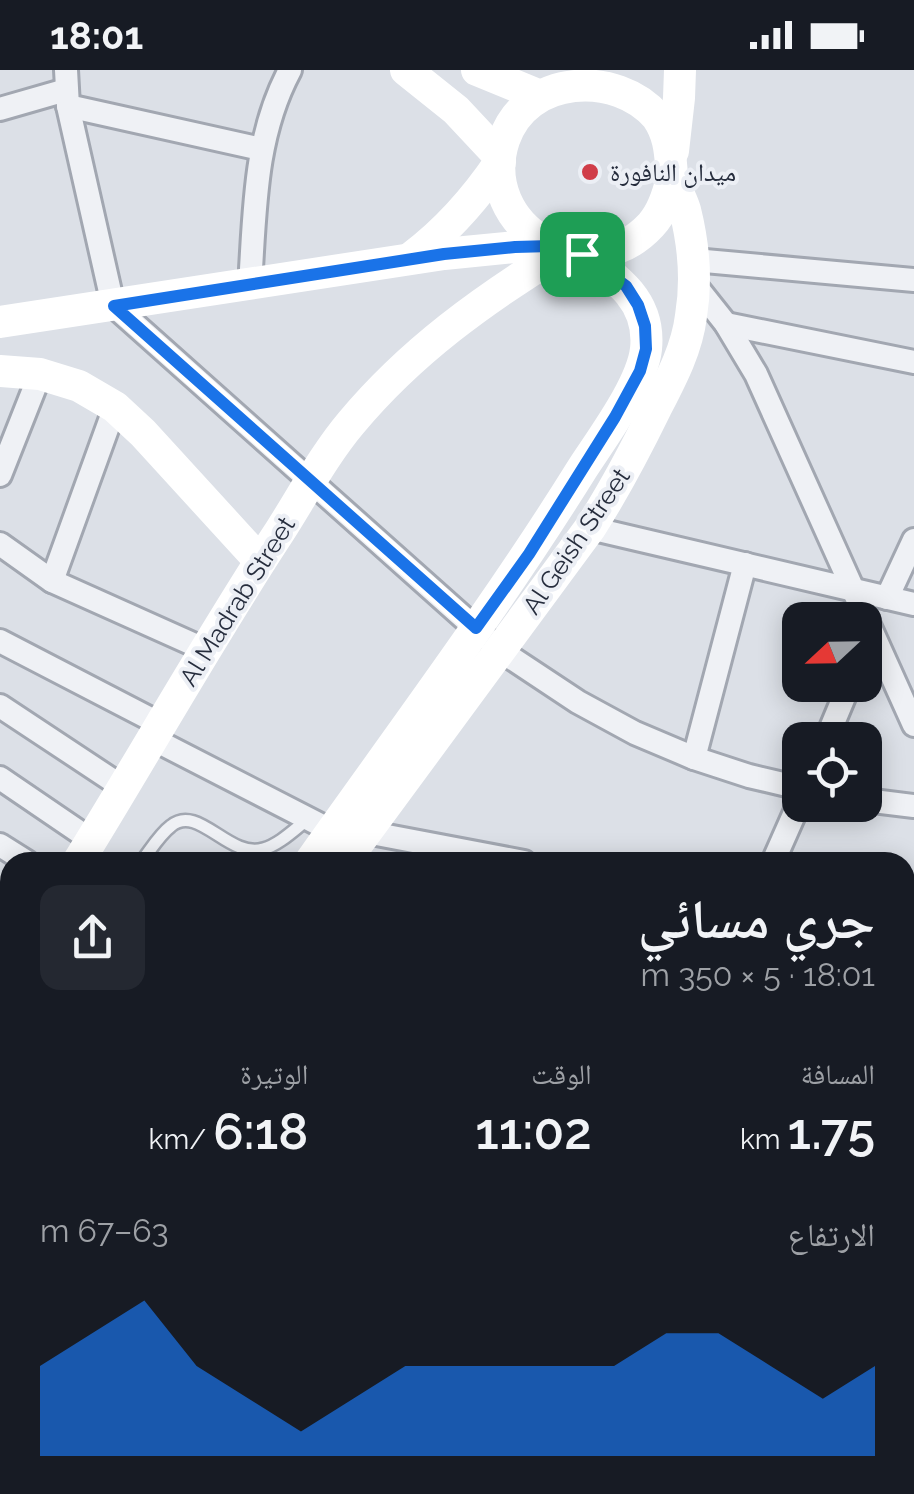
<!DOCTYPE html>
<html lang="ar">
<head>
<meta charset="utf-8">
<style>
  :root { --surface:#171b24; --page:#242831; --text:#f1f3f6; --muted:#9ea1a6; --accent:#1a73e8 }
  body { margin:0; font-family:Raleway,"Noto Naskh Arabic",sans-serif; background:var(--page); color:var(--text); direction:rtl; height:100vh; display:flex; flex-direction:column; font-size:38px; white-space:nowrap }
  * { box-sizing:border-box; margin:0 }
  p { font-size:32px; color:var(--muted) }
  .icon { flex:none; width:55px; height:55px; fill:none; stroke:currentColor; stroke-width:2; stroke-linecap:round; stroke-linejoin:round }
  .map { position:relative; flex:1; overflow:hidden; direction:ltr }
  .sheet { position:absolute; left:0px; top:782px; width:915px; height:642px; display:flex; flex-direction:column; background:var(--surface); border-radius:30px 30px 0 0; box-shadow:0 5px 25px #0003; direction:rtl }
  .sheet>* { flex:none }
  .needle { width:65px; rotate:248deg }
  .controls { position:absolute; left:782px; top:532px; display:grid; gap:20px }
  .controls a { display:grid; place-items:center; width:100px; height:100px; border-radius:20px; background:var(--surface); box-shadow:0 5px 25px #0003; font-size:50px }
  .pin { position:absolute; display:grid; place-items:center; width:85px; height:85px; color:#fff; margin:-42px; border-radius:20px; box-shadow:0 5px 15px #0006 }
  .round { display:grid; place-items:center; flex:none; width:105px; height:105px; border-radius:20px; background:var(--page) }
  .overview { display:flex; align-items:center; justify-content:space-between; height:170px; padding:0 40px }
  h1 { font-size:55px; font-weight:600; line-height:75px }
  .metrics { display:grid; grid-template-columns:repeat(3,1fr); gap:15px; height:170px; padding:10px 40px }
  .metrics div { display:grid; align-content:center }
  .metrics b { font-size:50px; font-weight:600 }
  .metrics small { font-size:28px; font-weight:400 }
  .metrics p { font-size:28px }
  .chart { height:280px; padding:20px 40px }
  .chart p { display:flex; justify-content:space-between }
  .chart svg { width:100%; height:180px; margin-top:10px; fill:var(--accent); opacity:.7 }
  .status { display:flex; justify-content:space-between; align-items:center; height:70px; padding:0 50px; background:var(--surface); direction:ltr }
  .status svg { height:28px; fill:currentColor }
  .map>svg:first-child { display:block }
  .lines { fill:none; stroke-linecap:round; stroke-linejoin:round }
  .lane-casing { stroke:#a2a7b1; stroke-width:16 }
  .street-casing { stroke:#a2a7b1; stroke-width:28 }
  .lane { stroke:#eff1f5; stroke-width:11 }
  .street { stroke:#eff1f5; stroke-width:22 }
  .secondary { stroke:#fff; stroke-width:32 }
  .route-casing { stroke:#fff; stroke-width:20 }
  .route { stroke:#1a73e8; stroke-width:12 }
  .poi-dot { fill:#d03d49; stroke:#eceff5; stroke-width:4 }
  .labels { text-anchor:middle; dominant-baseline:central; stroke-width:8; stroke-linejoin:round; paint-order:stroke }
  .poi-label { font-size:25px; fill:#262d3d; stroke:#eceff5; text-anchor:start }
  .street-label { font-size:25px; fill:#262d3d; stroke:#eceff5 }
</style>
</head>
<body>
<div class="status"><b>18:01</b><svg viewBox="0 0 49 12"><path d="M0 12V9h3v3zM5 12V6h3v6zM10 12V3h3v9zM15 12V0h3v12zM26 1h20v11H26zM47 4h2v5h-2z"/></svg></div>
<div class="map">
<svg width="914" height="1424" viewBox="0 0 914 1424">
  <rect width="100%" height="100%" fill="#dce0e7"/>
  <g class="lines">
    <defs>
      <path id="lane" d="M141 792C150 781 159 765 171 756 198 733 229 789 263 779 279 775 295 759 308 749"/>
      <g id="street">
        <polyline points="66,0 68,36 113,235 501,581 578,632 635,663 694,688 749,706 800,718"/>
        <polyline points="68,36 261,79"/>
        <polyline points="0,39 66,20"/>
        <polyline points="694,190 914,210"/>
        <path d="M250 215C255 141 254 67 290 0"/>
        <polyline points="695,215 726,254 756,304 914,655"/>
        <polyline points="726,254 914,292"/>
        <polyline points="0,405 40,304"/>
        <polyline points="590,458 914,534"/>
        <polyline points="0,474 52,511 206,580"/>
        <polyline points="52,511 115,337"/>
        <polyline points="887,528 914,470"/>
        <polyline points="0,571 162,655"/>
        <polyline points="0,636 124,718"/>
        <polyline points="153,669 332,761"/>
        <polyline points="826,670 849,615"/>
        <polyline points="694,688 745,494"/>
        <polyline points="0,708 91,770"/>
        <polyline points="865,730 914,736"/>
        <polyline points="366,762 524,792"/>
        <polyline points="0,775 27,792"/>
        <polyline points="773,792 800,731"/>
        <polyline points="905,867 914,869"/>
        <polyline points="0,1010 10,1016"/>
        <polyline points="905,1017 914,1019"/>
        <polyline points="905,1099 914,1102"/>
        <polyline points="905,1223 914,1225"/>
        <polyline points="905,1337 914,1337"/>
        <polyline points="279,1415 280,1424"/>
        <polyline points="488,1415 489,1424"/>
        <polyline points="803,1415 805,1424"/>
        <polyline points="79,1424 83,1415"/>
        <polyline points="156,1424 182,1415"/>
      </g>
    </defs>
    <use href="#lane" class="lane-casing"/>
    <use href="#street" class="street-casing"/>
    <use href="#lane" class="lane"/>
    <use href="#street" class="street"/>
    <g class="secondary">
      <polyline points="406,0 456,40 500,87"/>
      <polyline points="477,0 538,25"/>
      <polyline points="673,81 679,28 680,0"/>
      <path d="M412 187C448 160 475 129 500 92"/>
      <polyline points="0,252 444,184 515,177 551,176"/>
      <polyline points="0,301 40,304 79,316 115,337 143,363 260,491"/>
      <path d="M78 792C146 682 209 569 280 461 303 425 324 385 351 353 411 281 484 229 562 181"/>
      <path d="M310 792C402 662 498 534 582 399 602 368 642 315 646 279 651 231 617 208 582 184"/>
      <path d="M344 792 590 458C615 419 636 379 656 338 671 309 687 279 691 246 697 210 694 176 685 140 682 129 674 117 672 105 670 83 670 66 657 47 617 0 526 4 504 70 475 158 588 223 651 155 663 142 668 125 672 108"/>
      <polyline points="0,918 10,902"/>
      <polyline points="0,1231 10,1216"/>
      <polyline points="0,1286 10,1272"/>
    </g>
  </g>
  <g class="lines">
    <defs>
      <polygon id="route" points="551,176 582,184 626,216 638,235 645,256 646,279 640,301 615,347 529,484 476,558 114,236 444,184 515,177"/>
    </defs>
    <use href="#route" class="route-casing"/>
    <use href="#route" class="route"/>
  </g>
  <circle class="poi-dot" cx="590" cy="102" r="10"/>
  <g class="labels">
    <g class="poi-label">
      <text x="610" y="102">ميدان النافورة</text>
    </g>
    <g class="street-label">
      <text transform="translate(576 471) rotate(-56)">Al Geish Street</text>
      <text transform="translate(237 531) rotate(-58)">Al Madrab Street</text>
    </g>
  </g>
</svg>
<div class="controls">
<a><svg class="needle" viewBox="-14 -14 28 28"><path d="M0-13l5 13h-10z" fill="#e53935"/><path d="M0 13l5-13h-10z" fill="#9ea1a6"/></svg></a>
<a><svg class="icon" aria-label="locate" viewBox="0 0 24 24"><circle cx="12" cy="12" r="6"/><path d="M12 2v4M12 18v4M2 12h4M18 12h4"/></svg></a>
</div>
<div class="pin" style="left:582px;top:184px;background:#1e9e55"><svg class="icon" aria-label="arrive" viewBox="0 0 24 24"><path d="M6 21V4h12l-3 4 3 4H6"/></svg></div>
<section class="sheet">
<div class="overview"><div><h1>جري مسائي</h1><p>18:01 · 5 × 350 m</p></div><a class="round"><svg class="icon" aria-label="share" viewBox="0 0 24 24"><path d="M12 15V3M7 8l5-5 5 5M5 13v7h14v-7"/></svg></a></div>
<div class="metrics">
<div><p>المسافة</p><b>1.75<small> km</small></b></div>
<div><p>الوقت</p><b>11:02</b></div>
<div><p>الوتيرة</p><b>6:18<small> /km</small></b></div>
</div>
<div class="chart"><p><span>الارتفاع</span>63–67 m</p>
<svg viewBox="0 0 160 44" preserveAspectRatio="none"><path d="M0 44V22L10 14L20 6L30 22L40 30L50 38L60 30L70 22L80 22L90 22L100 22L110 22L120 14L130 14L140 22L150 30L160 22V44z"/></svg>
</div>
</section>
</div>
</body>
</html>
